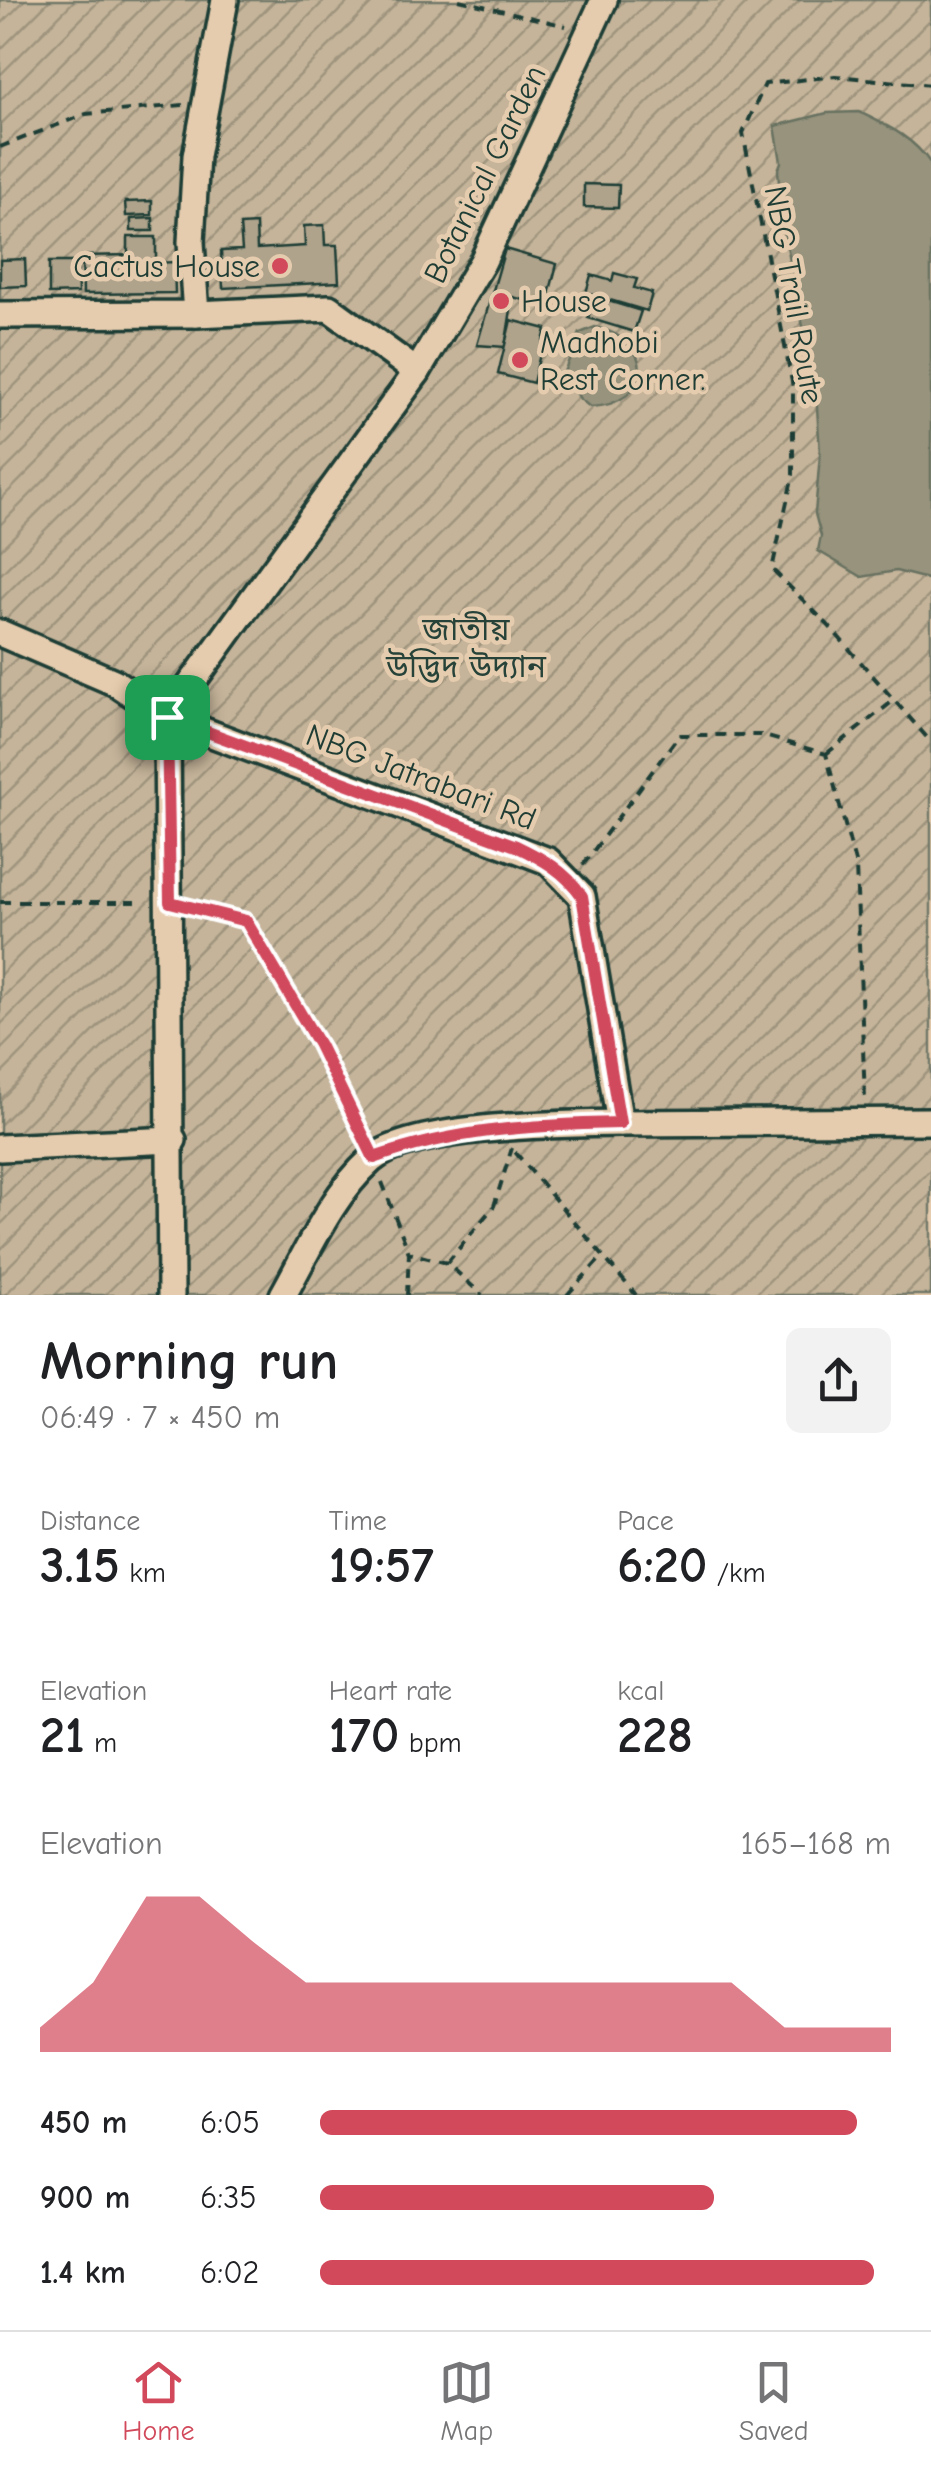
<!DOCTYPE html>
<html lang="en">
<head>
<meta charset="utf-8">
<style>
  :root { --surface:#fff; --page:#f2f2f2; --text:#202124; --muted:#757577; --line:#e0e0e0; --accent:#d1495b }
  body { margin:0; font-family:"Comic Neue","Noto Sans Bengali",sans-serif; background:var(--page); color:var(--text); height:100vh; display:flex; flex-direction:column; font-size:38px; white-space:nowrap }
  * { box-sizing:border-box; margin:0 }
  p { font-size:32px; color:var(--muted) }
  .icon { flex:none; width:55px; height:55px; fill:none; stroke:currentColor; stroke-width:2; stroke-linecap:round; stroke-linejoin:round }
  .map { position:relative; height:1295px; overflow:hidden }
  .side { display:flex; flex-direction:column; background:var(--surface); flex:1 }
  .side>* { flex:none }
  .pin { position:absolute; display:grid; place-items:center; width:85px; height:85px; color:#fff; margin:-42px; border-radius:20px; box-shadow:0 5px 15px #0006 }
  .round { display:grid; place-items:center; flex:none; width:105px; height:105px; border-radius:15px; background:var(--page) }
  .head { display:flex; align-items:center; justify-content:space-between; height:170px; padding:0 40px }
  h1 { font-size:55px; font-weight:600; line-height:75px }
  .figures { display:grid; grid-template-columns:repeat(3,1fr); gap:15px; height:170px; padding:10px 40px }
  .figures div { display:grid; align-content:center }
  .figures b { font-size:50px; font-weight:600 }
  .figures small { font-size:28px; font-weight:400 }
  .figures p { font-size:28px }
  .chart { height:280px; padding:20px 40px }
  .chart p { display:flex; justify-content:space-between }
  .chart svg { width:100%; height:180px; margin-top:10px; fill:var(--accent); opacity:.7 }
  ul { padding:0 40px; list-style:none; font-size:32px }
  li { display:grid; grid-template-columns:160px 120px 1fr; align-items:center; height:75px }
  li i { height:25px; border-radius:12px; background:var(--accent) }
  .tabs { display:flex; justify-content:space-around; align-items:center; height:140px; border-top:2px solid var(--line); background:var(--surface); font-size:28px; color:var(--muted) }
  .tabs a { display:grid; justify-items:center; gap:5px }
  .tabs .selected { color:var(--accent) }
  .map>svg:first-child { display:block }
  .garden { fill:url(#garden-furrows); stroke:#727867; stroke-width:2.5 }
  .water { fill:#97937d; stroke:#677160; stroke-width:2.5 }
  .building { fill:#afa38c; stroke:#1f3d34; stroke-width:2.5 }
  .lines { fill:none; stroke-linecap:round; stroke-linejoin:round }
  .street-casing { stroke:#1f3d34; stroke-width:32 }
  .path { stroke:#1f3d34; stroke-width:4; stroke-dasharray:10 8; stroke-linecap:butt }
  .street { stroke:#e6ccae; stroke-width:25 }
  .route-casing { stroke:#fff; stroke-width:20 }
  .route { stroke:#d1495b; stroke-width:12 }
  .poi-dot { fill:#d1495b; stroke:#e6ccae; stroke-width:4 }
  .labels { text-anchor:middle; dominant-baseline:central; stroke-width:9; stroke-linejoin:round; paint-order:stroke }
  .street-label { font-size:32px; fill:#1f3d34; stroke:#e6ccae }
  .poi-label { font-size:32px; fill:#1f3d34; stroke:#e6ccae; text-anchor:start }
  .park-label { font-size:32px; fill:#274339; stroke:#e6ccae }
</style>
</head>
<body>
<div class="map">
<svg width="931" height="1295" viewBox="0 0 931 1295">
  <defs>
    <pattern id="garden-furrows" width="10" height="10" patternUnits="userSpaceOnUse" patternTransform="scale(2.5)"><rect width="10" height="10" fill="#c5b49a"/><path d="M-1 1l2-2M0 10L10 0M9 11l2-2" fill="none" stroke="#9f947e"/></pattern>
  </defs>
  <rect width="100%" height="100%" fill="#e6ccae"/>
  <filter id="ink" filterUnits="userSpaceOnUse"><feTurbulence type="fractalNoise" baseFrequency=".01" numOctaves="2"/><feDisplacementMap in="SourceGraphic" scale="20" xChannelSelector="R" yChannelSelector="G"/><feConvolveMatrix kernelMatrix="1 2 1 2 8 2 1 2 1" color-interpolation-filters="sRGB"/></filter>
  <g filter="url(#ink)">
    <rect class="garden" x="0" y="0" width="931" height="1295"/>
    <g class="water">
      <path d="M859 112C888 126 913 137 931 164V580L896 571 862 577 818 551 821 536 815 514 820 454 816 392 782 221 778 170 781 162 775 126 827 113Z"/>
      <path d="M595 327C658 341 653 405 590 407L580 399 564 372 580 333Z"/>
    </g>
    <g class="building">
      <polygon points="584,184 619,185 618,208 584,207"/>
      <polygon points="152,201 152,215 126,216 125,202"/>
      <polygon points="153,218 153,231 131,231 131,219"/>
      <polygon points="256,224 257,249 305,246 304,226 324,225 325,245 337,245 339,282 223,288 221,251 242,250 240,225"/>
      <polygon points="128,237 156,237 156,263 174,262 175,293 83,294 82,256 128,255"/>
      <polygon points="505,249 557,264 546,306 513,297 505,347 477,345"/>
      <polygon points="25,259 26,286 0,287 0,260"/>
      <polygon points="49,262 77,262 78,293 49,294"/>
      <polygon points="614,273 637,279 634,288 652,293 647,311 586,293 591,275 612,281"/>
      <polygon points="595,297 641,311 634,332 588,318"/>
      <polygon points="511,320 546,329 533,383 498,374"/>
    </g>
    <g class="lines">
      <defs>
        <g id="street">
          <polyline points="196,314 191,242 196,156 225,0"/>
          <polyline points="0,315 196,314 329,308 417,372 167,717"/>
          <polyline points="417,372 483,261 604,0"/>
          <polyline points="0,633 114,682 167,717 548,861 582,896 620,1123 931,1121"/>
          <polyline points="167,717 171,1295"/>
          <polyline points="0,1148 173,1140"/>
          <path d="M283 1295C309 1249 331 1196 371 1160 413 1124 564 1124 620 1123"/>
        </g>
      </defs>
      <use href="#street" class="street-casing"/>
      <g class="path">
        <polyline points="459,0 566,26"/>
        <polyline points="931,85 835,76 765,84 743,133 793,387 793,475 772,569 828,625 931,742"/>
        <polyline points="0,147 86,114 183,105"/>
        <polyline points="826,754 893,701"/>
        <polyline points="583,865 679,735 761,735 826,754 856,866 865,1099"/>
        <polyline points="0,902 144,902"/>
        <polyline points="193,908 246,921 319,1045 363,1137"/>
        <polyline points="515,1152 636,1295"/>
        <polyline points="382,1182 409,1253"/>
        <polyline points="447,1263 494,1206 512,1148"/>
        <polyline points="407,1295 409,1253 447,1263 482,1295"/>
        <polyline points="567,1295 601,1258"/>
      </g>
      <use href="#street" class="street"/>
    </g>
  </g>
  <g class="lines" filter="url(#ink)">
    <defs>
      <path id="route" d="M167 717 516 846C543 859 565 871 582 896L620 1123C533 1125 456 1129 374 1158L319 1045 246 921 170 902Z"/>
    </defs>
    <use href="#route" class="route-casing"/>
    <use href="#route" class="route"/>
  </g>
  <g class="poi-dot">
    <circle cx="280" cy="266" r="10"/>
    <circle cx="501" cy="301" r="10"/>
    <circle cx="520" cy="360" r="10"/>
  </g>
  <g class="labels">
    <g class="street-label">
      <text transform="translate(485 174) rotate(-64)">Botanical Garden</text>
      <text transform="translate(794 295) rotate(80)">NBG Trail Route</text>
      <text transform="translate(421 777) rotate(21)">NBG Jatrabari Rd</text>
    </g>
    <g class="poi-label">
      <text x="260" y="266" text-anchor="end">Cactus House</text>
      <text x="521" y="301">House</text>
      <text x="540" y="342">Madhobi<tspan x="540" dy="37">Rest Corner.</tspan></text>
    </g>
    <g class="park-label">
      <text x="466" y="629">জাতীয়<tspan x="466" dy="37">উদ্ভিদ উদ্যান</tspan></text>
    </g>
  </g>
</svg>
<div class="pin" style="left:167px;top:717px;background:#1e9e55"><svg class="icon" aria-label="arrive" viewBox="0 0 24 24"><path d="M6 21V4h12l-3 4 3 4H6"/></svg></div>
</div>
<section class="side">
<div class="head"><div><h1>Morning run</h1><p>06:49 · 7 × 450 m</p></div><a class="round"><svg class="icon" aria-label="share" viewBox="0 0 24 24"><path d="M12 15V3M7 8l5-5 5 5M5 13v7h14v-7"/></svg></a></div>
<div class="figures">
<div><p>Distance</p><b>3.15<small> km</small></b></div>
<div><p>Time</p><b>19:57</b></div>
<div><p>Pace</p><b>6:20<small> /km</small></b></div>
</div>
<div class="figures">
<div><p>Elevation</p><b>21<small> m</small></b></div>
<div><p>Heart rate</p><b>170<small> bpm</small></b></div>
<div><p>kcal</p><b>228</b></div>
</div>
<div class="chart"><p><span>Elevation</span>165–168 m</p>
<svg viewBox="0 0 160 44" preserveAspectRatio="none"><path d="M0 44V38L10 27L20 6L30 6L40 17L50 27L60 27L70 27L80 27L90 27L100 27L110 27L120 27L130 27L140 38L150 38L160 38V44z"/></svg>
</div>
<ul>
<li><b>450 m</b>6:05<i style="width:94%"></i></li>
<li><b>900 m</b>6:35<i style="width:69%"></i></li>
<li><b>1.4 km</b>6:02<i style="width:97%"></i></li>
</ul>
</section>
<nav class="tabs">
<a class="selected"><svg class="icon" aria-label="home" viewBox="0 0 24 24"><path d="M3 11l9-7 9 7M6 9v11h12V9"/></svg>Home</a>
<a><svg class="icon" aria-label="map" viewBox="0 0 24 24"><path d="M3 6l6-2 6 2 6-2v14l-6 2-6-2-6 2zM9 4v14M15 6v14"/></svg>Map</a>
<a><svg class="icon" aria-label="saved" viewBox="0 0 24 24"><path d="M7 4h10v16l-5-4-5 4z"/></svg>Saved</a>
</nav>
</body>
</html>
